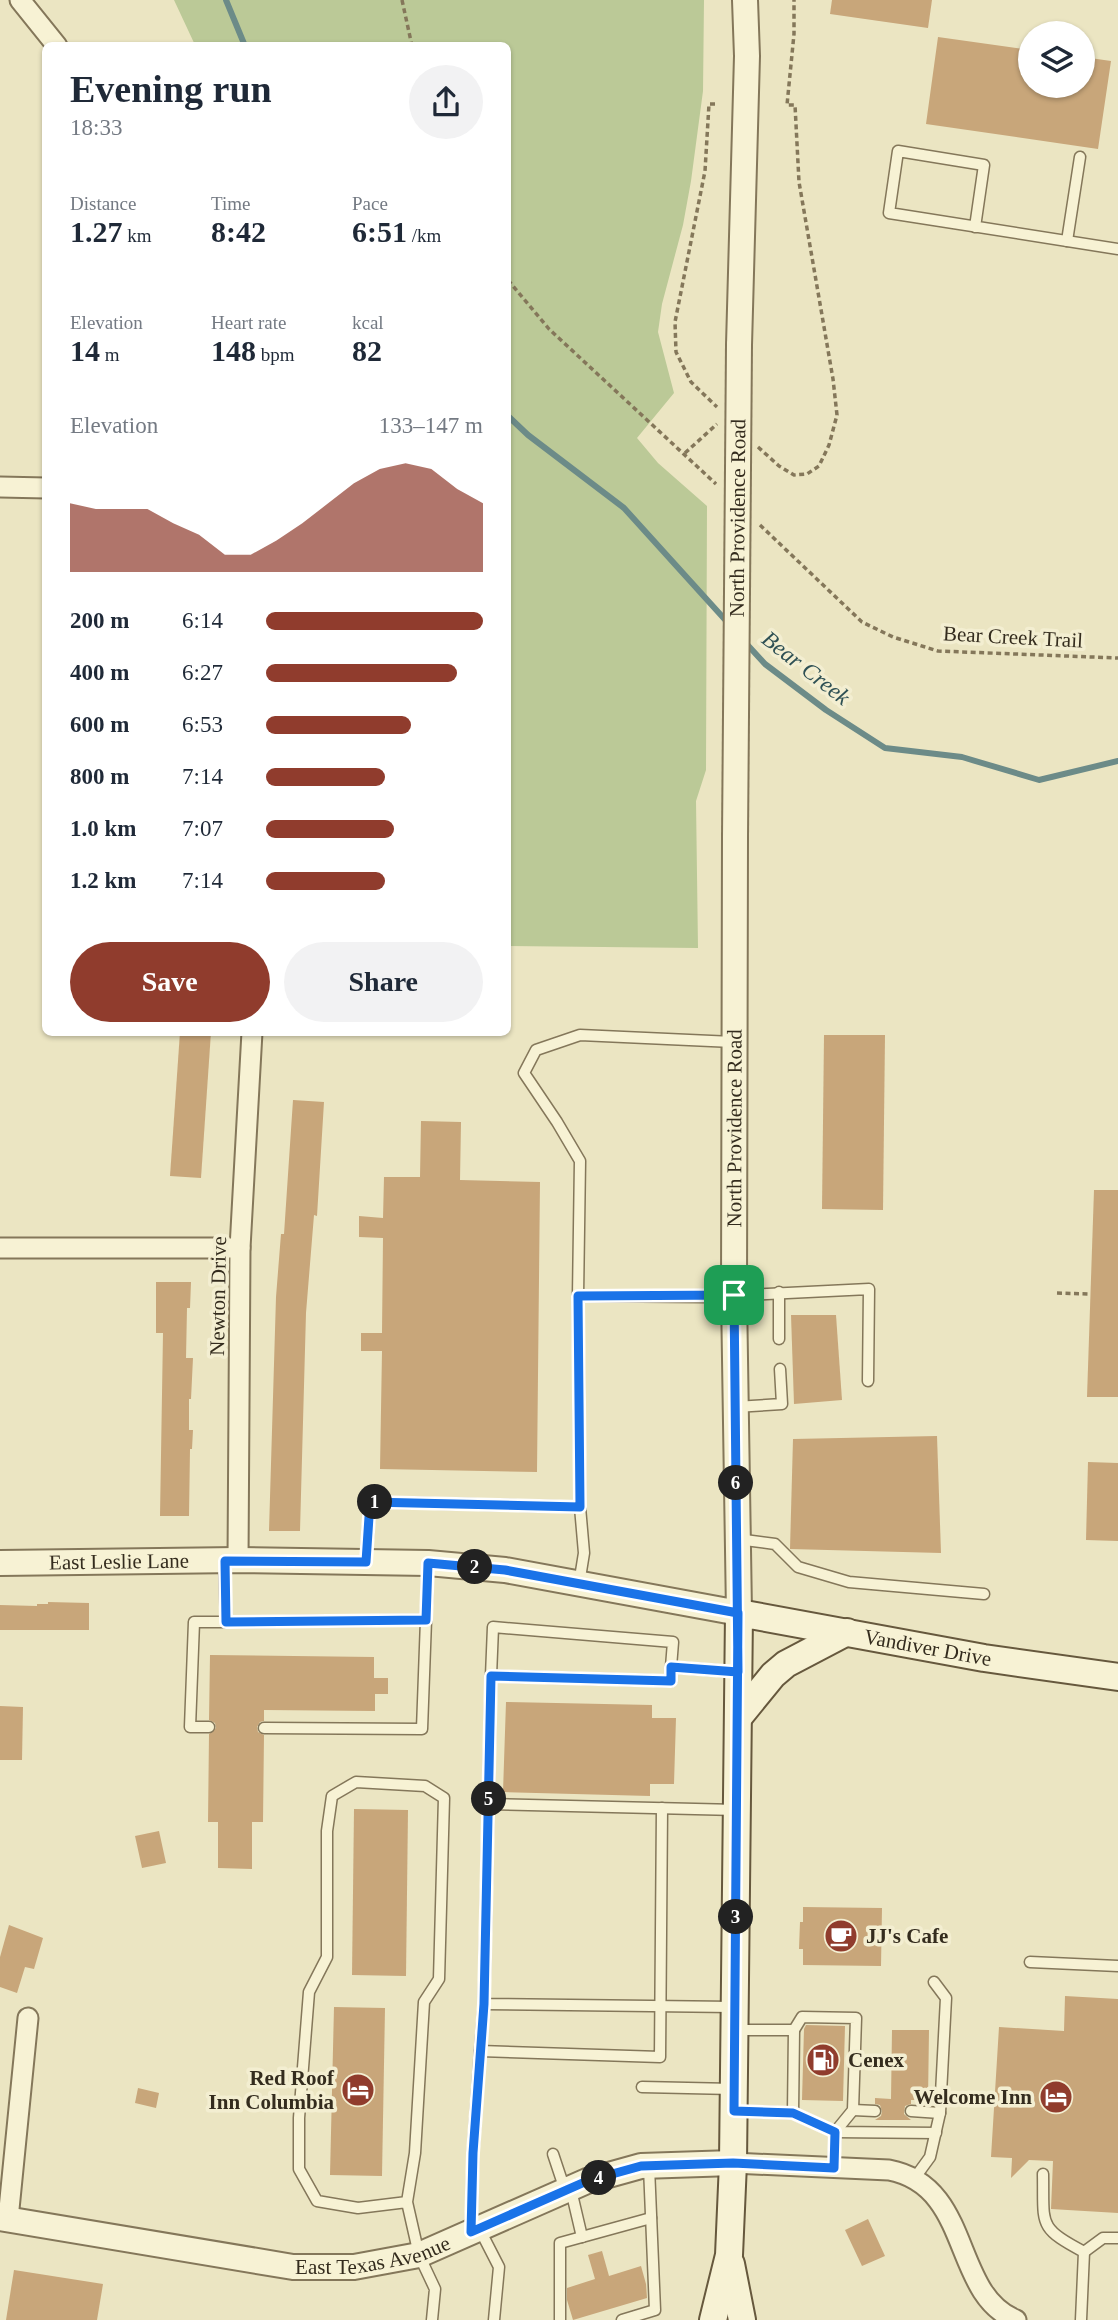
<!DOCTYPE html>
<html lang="en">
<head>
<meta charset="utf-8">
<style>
  :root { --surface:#fff; --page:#f2f2f3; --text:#1f2937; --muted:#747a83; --accent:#903c2d }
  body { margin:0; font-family:Georgia,serif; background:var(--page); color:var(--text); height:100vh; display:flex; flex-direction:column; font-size:26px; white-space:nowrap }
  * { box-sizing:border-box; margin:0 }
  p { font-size:23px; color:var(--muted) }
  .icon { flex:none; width:38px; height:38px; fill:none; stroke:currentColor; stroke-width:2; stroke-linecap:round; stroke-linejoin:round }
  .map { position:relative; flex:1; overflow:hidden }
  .sheet { position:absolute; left:42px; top:42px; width:469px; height:994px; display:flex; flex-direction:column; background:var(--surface); border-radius:10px; box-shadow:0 2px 5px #0004 }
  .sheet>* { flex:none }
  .tools { position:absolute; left:1018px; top:21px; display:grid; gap:14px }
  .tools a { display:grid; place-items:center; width:77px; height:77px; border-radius:50%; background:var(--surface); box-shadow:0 2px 5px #0004; font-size:35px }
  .pin { position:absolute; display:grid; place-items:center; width:60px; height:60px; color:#fff; margin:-30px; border-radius:14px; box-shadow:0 4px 10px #0006 }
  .km { position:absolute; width:35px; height:35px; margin:-18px; border-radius:50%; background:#222; color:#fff; font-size:19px; line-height:35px; text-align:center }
  .round { display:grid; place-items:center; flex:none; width:74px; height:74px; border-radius:37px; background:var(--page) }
  .headline { display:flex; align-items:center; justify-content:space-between; height:119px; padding:0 28px }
  h1 { font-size:38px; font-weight:800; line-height:52px }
  .stats { display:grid; grid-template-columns:repeat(3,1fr); gap:10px; height:119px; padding:7px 28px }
  .stats div { display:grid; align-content:center }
  .stats b { font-size:30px; font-weight:800 }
  .stats small { font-size:19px; font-weight:400 }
  .stats p { font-size:19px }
  .chart { height:196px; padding:14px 28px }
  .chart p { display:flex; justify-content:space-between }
  .chart svg { width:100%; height:126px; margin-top:7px; fill:var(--accent); opacity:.7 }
  .button { display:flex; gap:14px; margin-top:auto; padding:14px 28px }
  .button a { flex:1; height:80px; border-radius:42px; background:var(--accent); color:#fff; font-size:28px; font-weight:800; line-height:80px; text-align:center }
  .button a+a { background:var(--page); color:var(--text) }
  ul { padding:0 28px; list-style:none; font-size:23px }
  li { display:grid; grid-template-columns:112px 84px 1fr; align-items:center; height:52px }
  li i { height:18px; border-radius:9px; background:var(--accent) }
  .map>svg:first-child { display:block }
  .green { fill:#bbc997 }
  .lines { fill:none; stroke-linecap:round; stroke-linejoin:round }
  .stream { stroke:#6c8b88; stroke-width:6 }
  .building { fill:#c8a67a }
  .service-casing { stroke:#84775a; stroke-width:13 }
  .minor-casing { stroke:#84775a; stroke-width:23 }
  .tertiary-casing { stroke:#84775a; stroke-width:28 }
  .secondary-casing { stroke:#66583d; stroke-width:30 }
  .path { stroke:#84775a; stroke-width:3.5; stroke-dasharray:5 3.5; stroke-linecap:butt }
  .service { stroke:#f7f2d4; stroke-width:10 }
  .minor { stroke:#f7f2d4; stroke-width:19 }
  .tertiary { stroke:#f7f2d4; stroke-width:24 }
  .secondary { stroke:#f7f2d4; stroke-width:26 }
  .tertiary-bridge-casing { stroke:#84775a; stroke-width:28; stroke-linecap:butt }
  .tertiary-bridge { stroke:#f7f2d4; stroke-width:24 }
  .route-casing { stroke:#fff; stroke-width:14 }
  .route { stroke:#1a73e8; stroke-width:9 }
  .labels { text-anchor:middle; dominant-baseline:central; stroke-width:7; stroke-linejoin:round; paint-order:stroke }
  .street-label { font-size:21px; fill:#342c1e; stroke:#f3eed1 }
  .poi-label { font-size:21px; font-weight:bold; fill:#342c1e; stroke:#f3eed1; text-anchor:start }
  .water-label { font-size:23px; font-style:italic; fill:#2e5054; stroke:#f3eed1 }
</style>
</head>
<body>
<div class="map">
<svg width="1118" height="2320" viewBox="0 0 1118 2320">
  <rect width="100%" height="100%" fill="#ebe5c2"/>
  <polygon class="green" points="174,0 704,0 703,91 691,181 683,225 662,304 658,332 674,393 637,438 658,463 707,506 706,770 696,801 698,948 508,946 508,46 195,45"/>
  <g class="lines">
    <g class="stream">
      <polyline points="226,0 245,46"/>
      <polyline points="508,416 528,435 624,508 729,624"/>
      <polyline points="743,640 765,664 826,710 885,748 962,757 1039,780 1118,761"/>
    </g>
  </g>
  <g class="building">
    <polygon points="832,0 932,0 928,28 830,14"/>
    <polygon points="938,37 1031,50 1031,86 1083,86 1083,57 1111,61 1098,149 926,124"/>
    <polygon points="180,1032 211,1032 201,1178 170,1176"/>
    <polygon points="824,1035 885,1035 883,1210 822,1209"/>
    <polygon points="293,1100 324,1102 317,1216 314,1215 306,1313 300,1531 269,1531 276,1297 281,1234 284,1234"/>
    <polygon points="421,1121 461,1122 460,1180 540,1182 537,1472 380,1469 382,1351 361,1351 361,1333 382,1333 383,1238 359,1237 359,1216 383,1218 384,1177 420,1177"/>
    <polygon points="1094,1190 1118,1190 1118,1397 1087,1397"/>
    <polygon points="156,1282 191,1282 190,1308 187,1308 186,1358 193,1358 191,1399 189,1399 189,1430 193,1430 192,1449 190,1449 189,1516 160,1516 163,1333 156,1333"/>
    <polygon points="791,1315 836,1315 842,1400 794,1404"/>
    <polygon points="937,1436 941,1553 790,1549 793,1439"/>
    <polygon points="1088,1462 1118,1463 1118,1541 1086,1540"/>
    <polygon points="48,1602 89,1603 89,1630 0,1630 0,1605 37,1606 37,1604 48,1604"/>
    <polygon points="210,1655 374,1657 374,1678 388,1678 388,1694 375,1694 375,1711 264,1710 264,1721 260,1722 257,1727 258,1732 264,1735 263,1822 252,1822 252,1869 218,1868 218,1822 208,1822 209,1734 216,1728 215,1723 209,1720"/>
    <polygon points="506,1702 652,1705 652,1718 676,1718 674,1784 650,1784 650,1796 503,1792"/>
    <polygon points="0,1706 23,1707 22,1760 0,1760"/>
    <polygon points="354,1809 408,1810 406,1976 352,1975"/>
    <polygon points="159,1831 166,1863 142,1868 135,1836"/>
    <polygon points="803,1907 882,1908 881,1966 803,1965 803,1949 799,1949 800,1922 803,1922"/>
    <polygon points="9,1925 43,1938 34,1969 25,1967 17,1993 0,1987 0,1957"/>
    <polygon points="1065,1996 1118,1999 1118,2213 1051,2209 1053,2161 1029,2160 1011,2178 1012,2158 991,2157 999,2027 1064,2031"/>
    <polygon points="334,2007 385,2008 382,2176 330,2175"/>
    <polygon points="806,2025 845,2026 843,2101 802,2100 804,2029"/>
    <polygon points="892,2030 929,2030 928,2100 911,2100 911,2104 905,2106 904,2114 911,2120 875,2120 881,2116 882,2111 880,2105 875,2104 875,2098 891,2099"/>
    <polygon points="138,2088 159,2093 156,2108 135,2103"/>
    <polygon points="868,2219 885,2256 862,2266 845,2230"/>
    <polygon points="602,2251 609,2276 641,2266 646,2284 647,2298 573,2320 567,2300 567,2288 595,2279 588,2255"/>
    <polygon points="14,2270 103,2284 97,2320 6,2320"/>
  </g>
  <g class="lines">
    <defs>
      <g id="service">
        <polyline points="975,227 984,165 898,151 889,213 1118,249"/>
        <polyline points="1067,241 1080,157"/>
        <polyline points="779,1292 779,1339"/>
        <polyline points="578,1296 704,1297 869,1289 868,1381"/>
        <polyline points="735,1407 782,1404 780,1369"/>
        <polyline points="737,1539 775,1544 798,1567 849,1582 984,1594"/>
        <polyline points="224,1561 226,1622 426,1620 428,1563"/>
        <polyline points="366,1562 370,1502 580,1507 578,1296 580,1161 557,1122 524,1073 536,1050 580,1035 733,1042"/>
        <polyline points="579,1584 584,1553 580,1507"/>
        <polyline points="671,1667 671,1681 491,1676 493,1627 673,1642 671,1667 737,1672"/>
        <polyline points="491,1676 484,2004 733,2007"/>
        <polyline points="209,1727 190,1727 194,1622 226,1622"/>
        <polyline points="264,1728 422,1729 426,1620"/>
        <polyline points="489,1804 737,1810"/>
        <polyline points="1030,1962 1118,1966"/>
        <polyline points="737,2030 794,2030 802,2017 856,2018 853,2110 835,2132 834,2168"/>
        <polyline points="480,2051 484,2004"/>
        <polyline points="642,2087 733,2089"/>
        <polyline points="853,2110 875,2111"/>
        <polyline points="734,2111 793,2113 835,2132 936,2133"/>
        <polyline points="911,2111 940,2113"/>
        <polyline points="793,2113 794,2030"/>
        <polyline points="553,2154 565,2190"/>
        <path d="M1043 2174C1044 2225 1037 2227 1084 2252L1081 2320"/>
        <polyline points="914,2179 930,2157 940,2113 946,1998 934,1982"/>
        <polyline points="571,2190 582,2237"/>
        <polyline points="407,2202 358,2208 317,2201 299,2169 299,2118 309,1992 327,1957 327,1831 332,1796 356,1782 425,1786 444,1798 439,1979 424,2002 415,2153 407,2202 419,2255 435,2289 432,2320"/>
        <polyline points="479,2228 499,2267 494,2320"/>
        <polyline points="471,2231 473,2153 480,2051 660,2057 662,1808"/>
        <polyline points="1084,2252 1103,2238 1118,2238"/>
        <polyline points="560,2320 560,2243 651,2218"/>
        <polyline points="622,2320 655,2310 649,2167"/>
      </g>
      <g id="minor">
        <polyline points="20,0 57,46"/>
        <polyline points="0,487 46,488"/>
        <polyline points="0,1248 240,1248"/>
        <polyline points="238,1560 240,1248 252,1032"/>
        <path d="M733 2163 889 2170C973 2186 951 2294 1016 2320"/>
        <polyline points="8,2219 28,2018"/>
      </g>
      <g id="tertiary">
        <polyline points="739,345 747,56 745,0"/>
        <path id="s1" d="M0 1563 238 1560 428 1563 505 1570 739 1613 734 1295 735 838"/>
        <path id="s2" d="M0 2218 293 2267H354L419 2255 587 2181 641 2166 733 2163"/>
      </g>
      <g id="secondary">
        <polyline points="738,1718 773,1675 786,1664 847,1632"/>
        <polyline points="731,2264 742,2320"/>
        <path id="s3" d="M713 2320 729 2255 733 2163 739 1613 984 1658 1118 1677"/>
      </g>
    </defs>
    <use href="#service" class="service-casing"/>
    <use href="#minor" class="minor-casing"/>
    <use href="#tertiary" class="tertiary-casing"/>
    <use href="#secondary" class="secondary-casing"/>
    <g class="path">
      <polyline points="402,0 412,46"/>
      <polyline points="715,104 709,104 705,171 675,322 676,352 691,382 717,407"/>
      <polyline points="508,280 549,329 716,484"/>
      <polyline points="758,447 779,466 794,475 807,474 819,466 829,445 837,415 833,379 799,182 795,105 787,105 794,34 794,0"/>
      <polyline points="685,453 717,424"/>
      <polyline points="760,525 862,622 893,637 938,651 1118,658"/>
      <polyline points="1057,1293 1091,1294"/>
    </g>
    <use href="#service" class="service"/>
    <use href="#minor" class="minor"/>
    <use href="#tertiary" class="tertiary"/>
    <use href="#secondary" class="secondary"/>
    <defs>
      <g id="tertiary-bridge">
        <path id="s4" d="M735 838 739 345"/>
      </g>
    </defs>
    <use href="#tertiary-bridge" class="tertiary-bridge-casing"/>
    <use href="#tertiary-bridge" class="tertiary-bridge"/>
  </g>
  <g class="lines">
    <defs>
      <polyline id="route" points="734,1295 578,1296 580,1507 370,1502 366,1562 225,1561 226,1622 426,1620 428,1563 505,1570 738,1613 734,2111 793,2113 835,2132 834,2168 733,2163 641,2166 587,2181 471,2232 473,2153 484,2004 491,1676 671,1681 671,1667 738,1672 734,1295"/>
    </defs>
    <use href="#route" class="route-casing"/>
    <use href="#route" class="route"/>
  </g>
  <defs>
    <symbol id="cafe-disc" viewBox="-11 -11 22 22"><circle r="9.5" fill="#903c2d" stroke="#f3eed1"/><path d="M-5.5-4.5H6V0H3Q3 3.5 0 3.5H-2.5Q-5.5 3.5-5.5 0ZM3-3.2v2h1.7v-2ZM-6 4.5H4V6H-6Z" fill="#fff"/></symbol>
    <symbol id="fuel-disc" viewBox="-11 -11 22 22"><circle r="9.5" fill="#903c2d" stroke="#f3eed1"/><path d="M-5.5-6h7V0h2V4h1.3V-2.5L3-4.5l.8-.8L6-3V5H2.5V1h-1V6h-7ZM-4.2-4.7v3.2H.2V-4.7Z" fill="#fff"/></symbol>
    <symbol id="hotel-disc" viewBox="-11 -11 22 22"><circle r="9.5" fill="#903c2d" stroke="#f3eed1"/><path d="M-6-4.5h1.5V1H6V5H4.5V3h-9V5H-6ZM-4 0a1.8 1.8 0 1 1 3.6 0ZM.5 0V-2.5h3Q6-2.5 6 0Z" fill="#fff"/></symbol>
  </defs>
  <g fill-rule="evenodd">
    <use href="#cafe-disc" x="822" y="1917" width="38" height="38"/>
    <use href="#fuel-disc" x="804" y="2041" width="38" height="38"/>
    <use href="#hotel-disc" x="339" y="2071" width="38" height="38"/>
    <use href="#hotel-disc" x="1037" y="2078" width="38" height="38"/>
  </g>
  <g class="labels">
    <g class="street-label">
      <text stroke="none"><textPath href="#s4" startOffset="320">North Providence Road</textPath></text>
      <text transform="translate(1013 637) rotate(3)">Bear Creek Trail</text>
      <text stroke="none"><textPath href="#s1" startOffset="1228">North Providence Road</textPath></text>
      <text transform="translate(218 1296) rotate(-89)">Newton Drive</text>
      <text stroke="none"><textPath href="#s1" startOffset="119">East Leslie Lane</textPath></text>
      <text stroke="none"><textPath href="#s3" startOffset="901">Vandiver Drive</textPath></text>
      <text stroke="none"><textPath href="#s2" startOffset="378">East Texas Avenue</textPath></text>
    </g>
    <g class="poi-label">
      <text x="866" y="1936">JJ's Cafe</text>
      <text x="848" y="2060">Cenex</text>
      <text x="334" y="2078" text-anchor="end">Red Roof<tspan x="334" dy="24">Inn Columbia</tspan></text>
      <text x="1032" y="2097" text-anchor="end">Welcome Inn</text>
    </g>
    <g class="water-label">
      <text transform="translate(806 668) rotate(38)">Bear Creek</text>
    </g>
  </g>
</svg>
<div class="tools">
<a><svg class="icon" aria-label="layers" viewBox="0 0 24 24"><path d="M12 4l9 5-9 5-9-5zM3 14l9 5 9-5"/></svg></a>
</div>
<div class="pin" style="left:734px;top:1295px;background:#1e9e55"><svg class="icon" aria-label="arrive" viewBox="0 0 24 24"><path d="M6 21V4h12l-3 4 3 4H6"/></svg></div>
<b class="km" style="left:375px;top:1502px">1</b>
<b class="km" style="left:475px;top:1567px">2</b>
<b class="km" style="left:736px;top:1917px">3</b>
<b class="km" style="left:599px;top:2178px">4</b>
<b class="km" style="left:489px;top:1799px">5</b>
<b class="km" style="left:736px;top:1483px">6</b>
<section class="sheet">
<div class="headline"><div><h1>Evening run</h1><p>18:33</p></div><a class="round"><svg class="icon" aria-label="share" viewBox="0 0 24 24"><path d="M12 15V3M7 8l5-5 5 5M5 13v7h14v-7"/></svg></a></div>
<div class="stats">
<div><p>Distance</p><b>1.27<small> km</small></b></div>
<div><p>Time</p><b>8:42</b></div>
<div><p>Pace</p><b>6:51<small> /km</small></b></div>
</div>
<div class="stats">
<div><p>Elevation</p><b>14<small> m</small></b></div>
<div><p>Heart rate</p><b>148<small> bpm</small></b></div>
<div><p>kcal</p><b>82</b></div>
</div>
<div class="chart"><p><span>Elevation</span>133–147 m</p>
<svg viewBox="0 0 160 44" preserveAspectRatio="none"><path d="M0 44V20L10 22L20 22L30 22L40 27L50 31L60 38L70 38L80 33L90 27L100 20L110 13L120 8L130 6L140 8L150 15L160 20V44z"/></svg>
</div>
<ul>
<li><b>200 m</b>6:14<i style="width:100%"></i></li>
<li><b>400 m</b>6:27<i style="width:88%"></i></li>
<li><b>600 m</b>6:53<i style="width:67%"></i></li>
<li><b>800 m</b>7:14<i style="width:55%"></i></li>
<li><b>1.0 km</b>7:07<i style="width:59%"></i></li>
<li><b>1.2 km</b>7:14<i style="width:55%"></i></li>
</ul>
<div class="button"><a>Save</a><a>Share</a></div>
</section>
</div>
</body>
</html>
